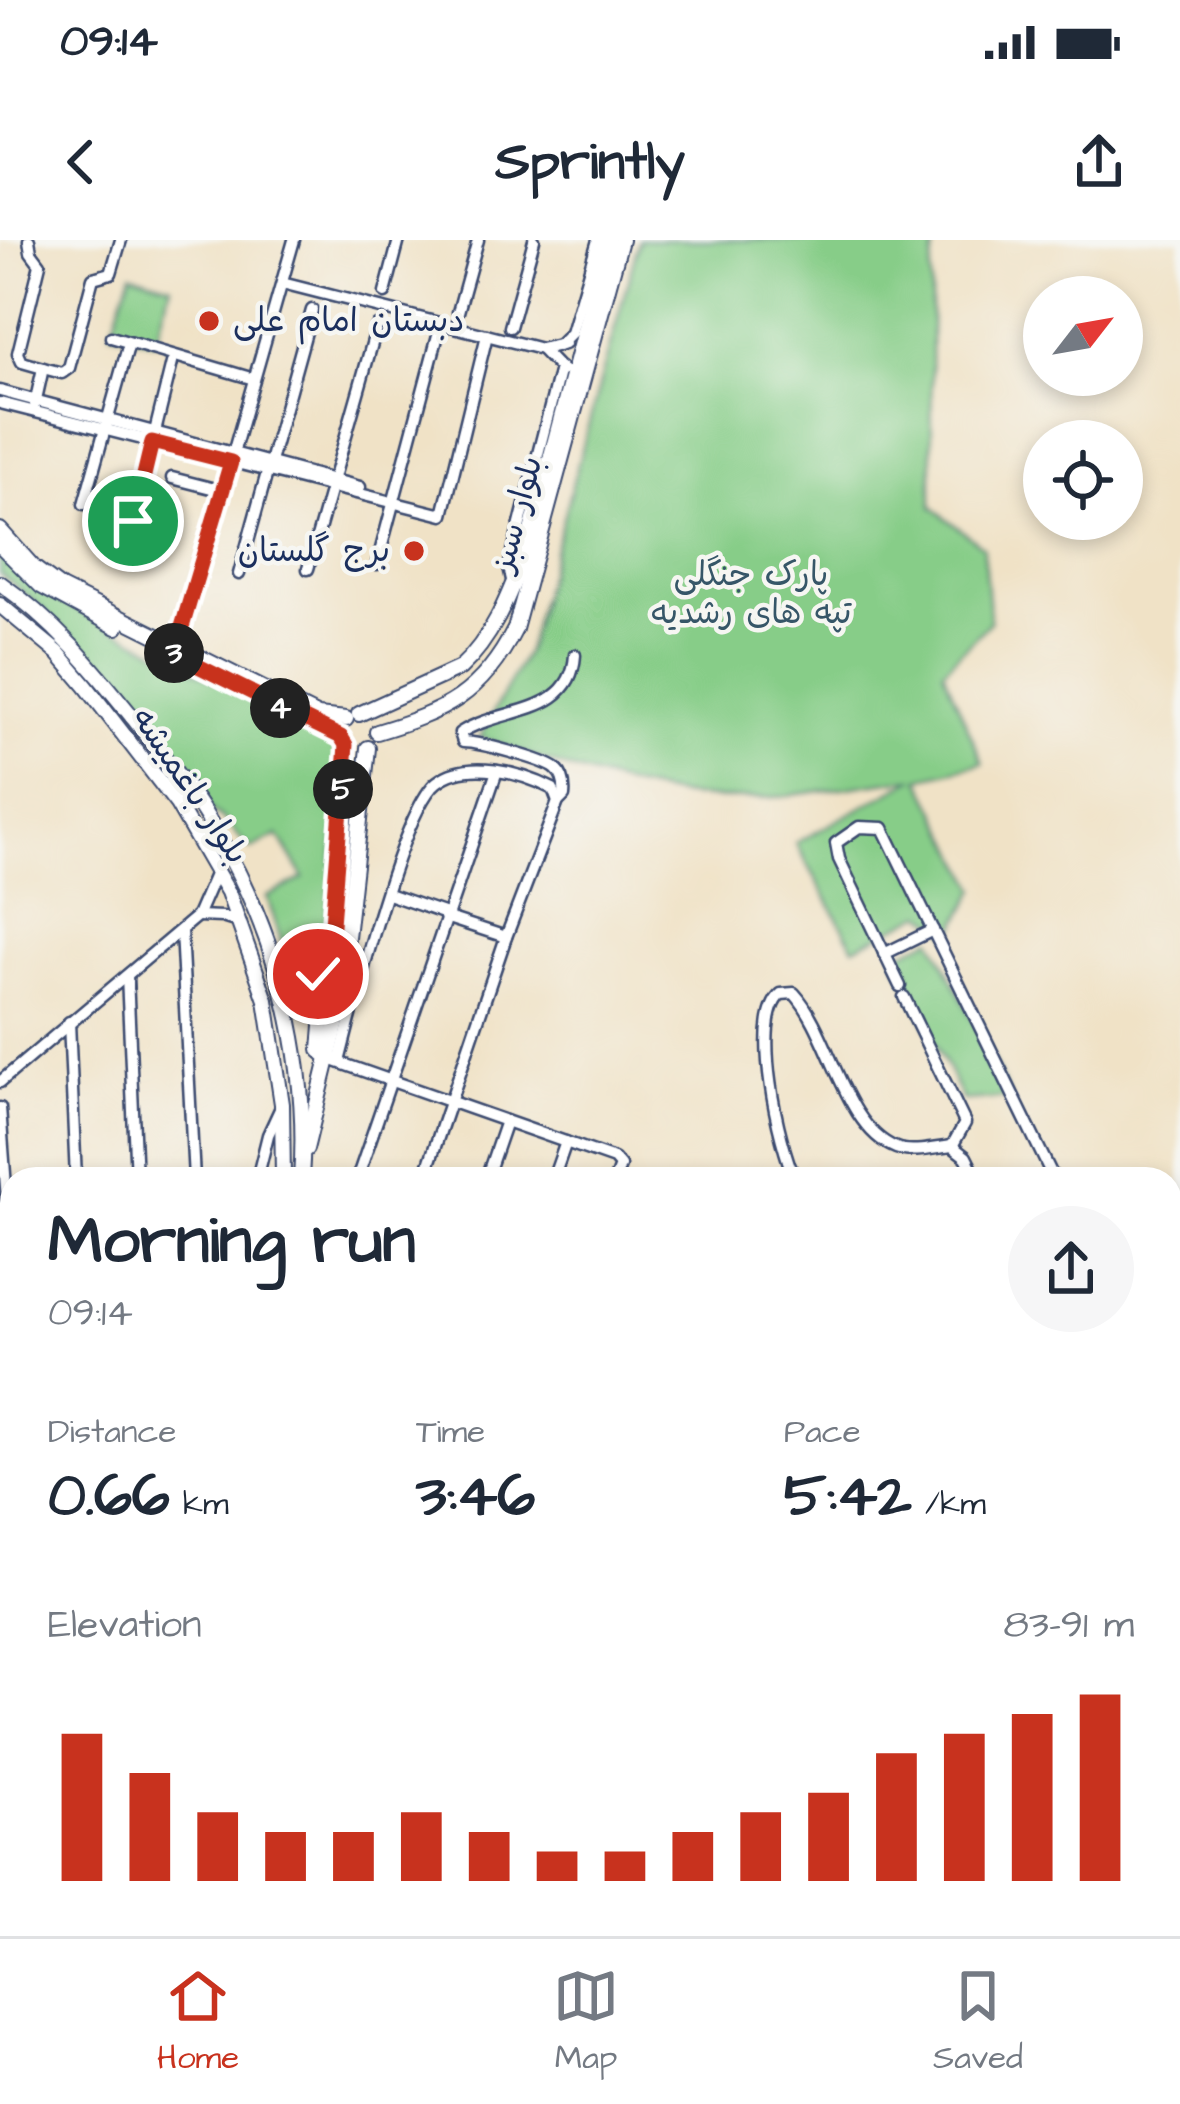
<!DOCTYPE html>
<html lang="en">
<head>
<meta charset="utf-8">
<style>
  :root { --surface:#fff; --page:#f6f6f7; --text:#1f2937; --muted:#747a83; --line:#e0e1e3; --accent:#c8321e }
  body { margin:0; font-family:"Architects Daughter","Playpen Sans Arabic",sans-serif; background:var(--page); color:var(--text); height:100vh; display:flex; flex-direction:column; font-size:45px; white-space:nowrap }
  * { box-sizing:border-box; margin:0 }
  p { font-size:39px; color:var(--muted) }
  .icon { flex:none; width:66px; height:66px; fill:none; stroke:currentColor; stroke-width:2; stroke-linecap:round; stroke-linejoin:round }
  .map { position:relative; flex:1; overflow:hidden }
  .details { position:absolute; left:0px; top:927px; width:1182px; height:771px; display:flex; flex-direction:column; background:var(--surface); border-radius:36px 36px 0 0; box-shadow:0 6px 18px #0003 }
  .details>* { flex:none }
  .needle { width:78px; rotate:59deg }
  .tools { position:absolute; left:1023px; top:36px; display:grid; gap:24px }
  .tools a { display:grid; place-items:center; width:120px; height:120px; border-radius:50%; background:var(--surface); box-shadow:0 6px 18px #0003; font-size:60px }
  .pin { position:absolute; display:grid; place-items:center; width:102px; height:102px; color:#fff; margin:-51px; border:6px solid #fff; border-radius:50%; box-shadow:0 3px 12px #0007 }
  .km { position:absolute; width:60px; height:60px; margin:-30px; border-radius:50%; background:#222; color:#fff; font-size:33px; line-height:60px; text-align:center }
  .round { display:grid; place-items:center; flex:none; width:126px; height:126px; border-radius:63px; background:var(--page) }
  .summary { display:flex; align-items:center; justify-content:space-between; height:204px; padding:0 48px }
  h1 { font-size:66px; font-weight:700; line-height:90px }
  .figures { display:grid; grid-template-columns:repeat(3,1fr); gap:18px; height:204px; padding:12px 48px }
  .figures div { display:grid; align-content:center }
  .figures b { font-size:60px; font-weight:700 }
  .figures small { font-size:33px; font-weight:400 }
  .figures p { font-size:33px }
  .chart { height:336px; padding:24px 48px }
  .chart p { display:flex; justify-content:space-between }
  .chart svg { width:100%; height:216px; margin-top:12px; stroke:var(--accent); stroke-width:6 }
  .status { display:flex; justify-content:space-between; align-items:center; height:84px; padding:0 60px; background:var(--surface); direction:ltr }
  .status svg { height:33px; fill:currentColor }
  header { display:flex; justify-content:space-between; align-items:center; height:156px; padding:0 48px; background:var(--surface); font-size:54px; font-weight:700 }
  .tab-bar { display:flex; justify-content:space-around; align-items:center; height:168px; border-top:3px solid var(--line); background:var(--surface); font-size:33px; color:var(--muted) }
  .tab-bar a { display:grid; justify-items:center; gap:6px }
  .tab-bar .on { color:var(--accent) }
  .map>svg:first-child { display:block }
  .green { fill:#87cd88; stroke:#517e73; stroke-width:3 }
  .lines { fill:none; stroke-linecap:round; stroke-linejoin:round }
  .minor-casing { stroke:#3b4a6e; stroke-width:15 }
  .major-casing { stroke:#3b4a6e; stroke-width:18 }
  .minor { stroke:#fff; stroke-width:10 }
  .major { stroke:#fff; stroke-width:14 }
  .route-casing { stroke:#fff; stroke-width:24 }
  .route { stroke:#c8321e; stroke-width:15 }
  .poi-dot { fill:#c8321e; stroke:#f6f6f2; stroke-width:4.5 }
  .labels { text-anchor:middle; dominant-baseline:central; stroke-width:9; stroke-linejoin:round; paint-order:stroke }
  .poi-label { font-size:33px; fill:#1b2f5e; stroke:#f6f6f2; text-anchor:start }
  .street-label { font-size:33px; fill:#1b2f5e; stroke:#f6f6f2 }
  .park-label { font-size:33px; fill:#365668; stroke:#f6f6f2 }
</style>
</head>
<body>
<div class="status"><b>09:14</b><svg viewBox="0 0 49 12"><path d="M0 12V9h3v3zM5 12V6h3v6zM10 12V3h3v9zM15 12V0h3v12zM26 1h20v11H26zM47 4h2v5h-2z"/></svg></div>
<header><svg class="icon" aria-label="back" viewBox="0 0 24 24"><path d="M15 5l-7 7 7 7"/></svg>Sprintly<svg class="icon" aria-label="share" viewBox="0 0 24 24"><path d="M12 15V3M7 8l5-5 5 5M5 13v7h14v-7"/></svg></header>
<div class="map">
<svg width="1180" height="1696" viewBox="0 0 1180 1696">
  <rect width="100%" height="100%" fill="#f6f6f2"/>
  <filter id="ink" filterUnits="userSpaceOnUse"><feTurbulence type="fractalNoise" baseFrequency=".00833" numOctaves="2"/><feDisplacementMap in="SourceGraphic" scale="24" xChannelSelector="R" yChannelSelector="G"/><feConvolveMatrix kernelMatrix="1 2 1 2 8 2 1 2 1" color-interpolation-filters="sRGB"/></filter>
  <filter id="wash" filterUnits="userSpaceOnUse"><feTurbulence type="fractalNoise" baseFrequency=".004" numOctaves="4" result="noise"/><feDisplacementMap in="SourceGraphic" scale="48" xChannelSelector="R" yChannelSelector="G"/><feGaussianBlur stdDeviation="2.7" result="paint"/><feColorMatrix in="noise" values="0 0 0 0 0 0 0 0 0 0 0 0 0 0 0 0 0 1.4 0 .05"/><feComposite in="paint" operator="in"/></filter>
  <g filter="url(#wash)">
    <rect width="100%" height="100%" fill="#f0e2c6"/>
    <g class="green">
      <path d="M639 0H935L931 32 932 267 983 307 990 382 943 430 983 523 920 538 977 649 951 695 924 673 854 707 796 603 915 538C863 543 811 555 759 558 662 565 570 530 480 497L527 410Z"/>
      <polygon points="131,33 171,45 155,102 111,92"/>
      <path d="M0 313 51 356 336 503 338 570 323 719 306 733 290 728 267 657 304 638 278 595 252 609C235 599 231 581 214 573 150 486 87 399 0 334Z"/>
      <polygon points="932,698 1011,858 963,861 894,717"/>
    </g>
  </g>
  <g filter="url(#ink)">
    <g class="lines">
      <defs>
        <g id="minor">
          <polyline points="29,0 31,12 40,24 18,113 22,122 43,128 35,164"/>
          <polyline points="282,43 541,109"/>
          <polyline points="385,53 399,0"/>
          <polyline points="458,72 478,0"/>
          <polyline points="510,87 534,0"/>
          <polyline points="111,97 254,139"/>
          <polyline points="558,106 571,93 598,0"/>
          <polyline points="43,128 62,133 69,128 93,38 111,33 121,0"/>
          <polyline points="562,131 541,109 564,104"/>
          <polyline points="0,151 360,247"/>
          <polyline points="0,163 443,275 487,95"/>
          <polyline points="172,238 223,251"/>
          <polyline points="84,264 129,103"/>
          <polyline points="133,281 172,123"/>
          <polyline points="377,324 438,95"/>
          <polyline points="308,329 377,86"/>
          <polyline points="239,334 312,70"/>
          <polyline points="513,344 509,327 560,128"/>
          <polyline points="178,406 294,0"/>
          <polyline points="388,654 446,674"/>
          <polyline points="197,676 222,677 241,683"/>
          <polyline points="445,677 506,697"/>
          <polyline points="181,691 194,939"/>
          <polyline points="884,714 933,690"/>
          <polyline points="127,736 136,939"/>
          <polyline points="900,746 839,619 836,603 859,587 883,588 1052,935 1044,939"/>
          <polyline points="904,757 965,883 952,906"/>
          <polyline points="69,782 76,939"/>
          <polyline points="332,820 614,919 620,926 615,939"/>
          <path d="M339 822C352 771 402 569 437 542 467 518 522 533 553 549L558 562"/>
          <polyline points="0,842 197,676 217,630"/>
          <polyline points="0,868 12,1026"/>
          <polyline points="952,906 966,917 977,939"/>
          <polyline points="257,939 268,895 281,867"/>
          <polyline points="357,939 497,531"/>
          <path d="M424 939 506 697 558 562 564 556C565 546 564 536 556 529 546 520 478 502 463 502L460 493C502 466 571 477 575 415"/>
          <polyline points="486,939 506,881"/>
          <polyline points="553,939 566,902"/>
          <path d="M795 939C779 905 750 780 781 754L794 753C831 793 843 887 896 908 911 914 935 908 952 906"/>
          <polyline points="12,1112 5,1118 2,1128 12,1142"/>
          <polyline points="1170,1323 1180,1323"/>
          <polyline points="0,1411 12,1411"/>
          <polyline points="0,1592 5,1696"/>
          <polyline points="42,1686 43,1696"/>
          <polyline points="151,1686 183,1696"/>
          <polyline points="69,1696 71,1686"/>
          <polyline points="242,1696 245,1686"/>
          <polyline points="249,1696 297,1686"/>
          <polyline points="693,1696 697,1686"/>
          <polyline points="798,1696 801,1686"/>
          <polyline points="860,1696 863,1686"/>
        </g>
        <g id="major">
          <polyline points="0,290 34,328 61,348 318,476 346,479"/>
          <polyline points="0,305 41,346 117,387"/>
          <path d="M0 343C54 381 93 428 134 479 160 513 188 545 210 582 275 687 310 815 301 939"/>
          <polyline points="0,365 58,413 86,446 177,564 228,652 266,760 282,864 283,939"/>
          <polyline points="266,461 341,497"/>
          <path d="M359 474 460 428C493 398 509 355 525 314L608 0"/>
          <path d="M377 492C444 472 482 455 515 389L621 0"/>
          <polyline points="327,726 320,810 329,818"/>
          <polyline points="277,728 307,738 327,726 340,612 346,505"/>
          <polyline points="306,909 338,778 368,508"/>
          <polyline points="936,1686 941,1696"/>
          <polyline points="116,1696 118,1686"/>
          <polyline points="131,1696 134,1686"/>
          <polyline points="531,1696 546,1696"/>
          <polyline points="744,1696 750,1686"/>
        </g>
      </defs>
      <use href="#minor" class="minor-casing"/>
      <use href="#major" class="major-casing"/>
      <use href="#minor" class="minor"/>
      <use href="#major" class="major"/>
    </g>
  </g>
  <g class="lines" filter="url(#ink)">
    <defs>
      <polyline id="route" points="133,281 152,202 231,222 174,414 341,497 346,505 330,710 327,726 318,734"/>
    </defs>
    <use href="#route" class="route-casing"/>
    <use href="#route" class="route"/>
  </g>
  <g class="poi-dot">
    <circle cx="209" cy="81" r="12"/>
    <circle cx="414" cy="311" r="12"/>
  </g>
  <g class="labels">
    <g class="poi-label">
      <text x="233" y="81">دبستان امام علی</text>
      <text x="390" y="311" text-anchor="end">برج گلستان</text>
    </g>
    <g class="street-label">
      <text transform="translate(517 274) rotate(-75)">بلوار سبز</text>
      <text transform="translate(190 546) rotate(56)">بلوار باغمیشه</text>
    </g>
    <g class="park-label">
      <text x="751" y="335">پارک جنگلی<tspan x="751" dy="38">تپه های رشدیه</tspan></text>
    </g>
  </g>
</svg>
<div class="tools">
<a><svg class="needle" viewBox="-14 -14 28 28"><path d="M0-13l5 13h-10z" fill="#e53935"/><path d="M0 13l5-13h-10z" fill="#747a83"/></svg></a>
<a><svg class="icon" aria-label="locate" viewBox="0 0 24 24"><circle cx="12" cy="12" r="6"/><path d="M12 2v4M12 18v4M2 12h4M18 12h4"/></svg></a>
</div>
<div class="pin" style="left:133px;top:281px;background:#1e9e55"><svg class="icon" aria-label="arrive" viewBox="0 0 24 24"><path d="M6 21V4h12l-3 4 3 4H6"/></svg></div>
<div class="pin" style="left:318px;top:734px;background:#d93025"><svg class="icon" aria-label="check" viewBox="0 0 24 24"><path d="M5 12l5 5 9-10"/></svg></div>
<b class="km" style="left:174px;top:413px">3</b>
<b class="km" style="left:280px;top:468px">4</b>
<b class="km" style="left:343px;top:549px">5</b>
<section class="details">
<div class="summary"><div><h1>Morning run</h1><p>09:14</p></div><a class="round"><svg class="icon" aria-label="share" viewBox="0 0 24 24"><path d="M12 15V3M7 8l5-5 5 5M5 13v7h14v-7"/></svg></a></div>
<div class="figures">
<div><p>Distance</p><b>0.66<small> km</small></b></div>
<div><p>Time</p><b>3:46</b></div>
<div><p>Pace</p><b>5:42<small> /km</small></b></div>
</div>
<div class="chart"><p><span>Elevation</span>83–91 m</p>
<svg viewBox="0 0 160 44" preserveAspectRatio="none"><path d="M5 44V14M15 44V22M25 44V30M35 44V34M45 44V34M55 44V30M65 44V34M75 44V38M85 44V38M95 44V34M105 44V30M115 44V26M125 44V18M135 44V14M145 44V10M155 44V6"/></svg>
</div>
</section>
</div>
<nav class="tab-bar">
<a class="on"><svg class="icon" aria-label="home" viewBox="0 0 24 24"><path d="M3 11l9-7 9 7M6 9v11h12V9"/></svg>Home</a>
<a><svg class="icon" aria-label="map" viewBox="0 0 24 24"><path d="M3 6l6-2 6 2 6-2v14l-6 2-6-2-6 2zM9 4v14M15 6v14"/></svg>Map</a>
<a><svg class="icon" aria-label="saved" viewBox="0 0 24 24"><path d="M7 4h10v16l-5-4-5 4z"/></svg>Saved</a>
</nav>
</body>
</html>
